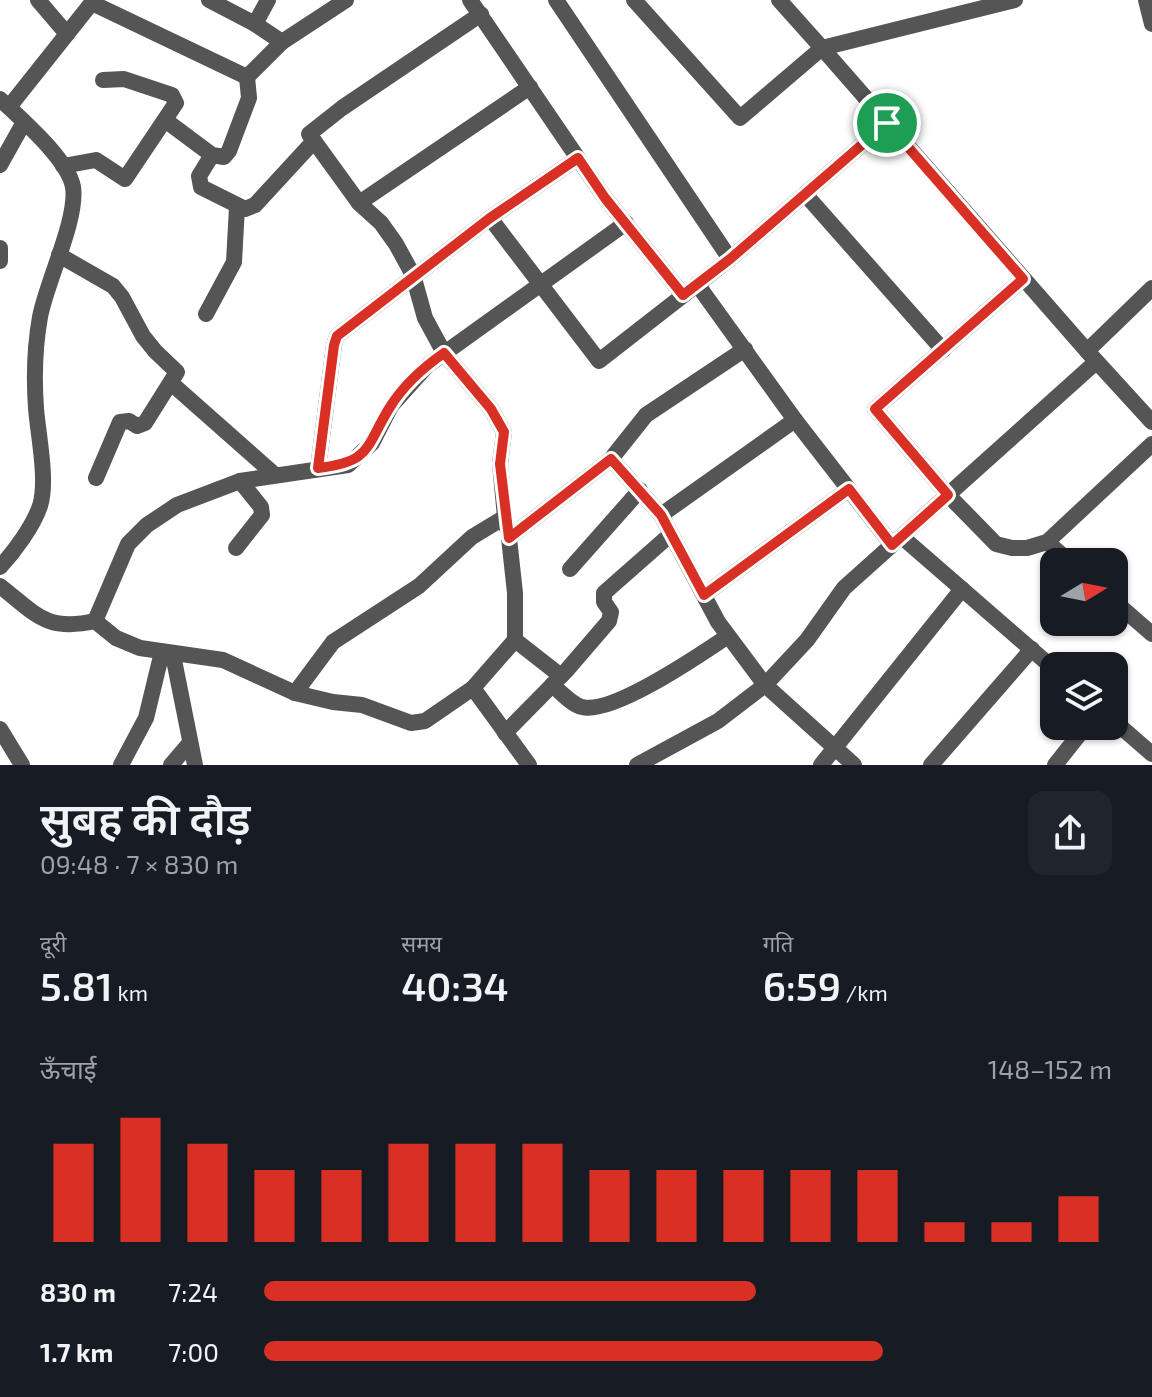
<!DOCTYPE html>
<html lang="hi">
<head>
<meta charset="utf-8">
<style>
  :root { --surface:#171b24; --page:#20242c; --text:#f1f3f6; --muted:#9ea1a6; --accent:#d93025 }
  body { margin:0; font-family:"Exo 2","Noto Sans Devanagari",sans-serif; background:var(--page); color:var(--text); height:100vh; display:flex; flex-direction:column; font-size:30px; white-space:nowrap }
  * { box-sizing:border-box; margin:0 }
  p { font-size:26px; color:var(--muted) }
  .icon { flex:none; width:44px; height:44px; fill:none; stroke:currentColor; stroke-width:2; stroke-linecap:round; stroke-linejoin:round }
  .map { position:relative; height:765px; overflow:hidden }
  .sheet { display:flex; flex-direction:column; background:var(--surface); flex:1 }
  .sheet>* { flex:none }
  .needle { width:52px; rotate:80deg }
  .fabs { position:absolute; left:1040px; top:548px; display:grid; gap:16px }
  .fabs a { display:grid; place-items:center; width:88px; height:88px; border-radius:16px; background:var(--surface); box-shadow:0 2px 6px #0004; font-size:40px }
  .pin { position:absolute; display:grid; place-items:center; width:68px; height:68px; color:#fff; margin:-34px; border:4px solid #fff; border-radius:50%; box-shadow:0 2px 8px #0007 }
  .round { display:grid; place-items:center; flex:none; width:84px; height:84px; border-radius:16px; background:var(--page) }
  .summary { display:flex; align-items:center; justify-content:space-between; height:136px; padding:0 40px }
  h1 { font-size:44px; font-weight:600; line-height:60px }
  .stats { display:grid; grid-template-columns:repeat(3,1fr); gap:12px; height:136px; padding:8px 40px }
  .stats div { display:grid; align-content:center }
  .stats b { font-size:40px; font-weight:600 }
  .stats small { font-size:22px; font-weight:400 }
  .stats p { font-size:22px }
  .chart { height:224px; padding:16px 40px }
  .chart p { display:flex; justify-content:space-between }
  .chart svg { width:100%; height:144px; margin-top:8px; stroke:var(--accent); stroke-width:6 }
  ul { padding:0 40px; list-style:none; font-size:26px }
  li { display:grid; grid-template-columns:128px 96px 1fr; align-items:center; height:60px }
  li i { height:20px; border-radius:10px; background:var(--accent) }
  .map>svg:first-child { display:block }
  .lines { fill:none; stroke-linecap:round; stroke-linejoin:round }
  .street { stroke:#555; stroke-width:16 }
  .route-casing { stroke:#fff; stroke-width:16 }
  .route { stroke:#d93025; stroke-width:10 }
</style>
</head>
<body>
<div class="map">
<svg width="1152" height="765" viewBox="0 0 1152 765">
  <rect width="100%" height="100%" fill="#fff"/>
  <g class="lines">
    <g class="street">
      <polyline points="38,0 67,34"/>
      <polyline points="209,0 255,24 268,0"/>
      <polyline points="470,0 605,198 683,295"/>
      <polyline points="556,0 730,259"/>
      <polyline points="634,0 740,118 822,48 779,0"/>
      <polyline points="1015,0 822,48 1087,351"/>
      <polyline points="1146,0 1152,24"/>
      <polyline points="92,3 247,77 282,42"/>
      <polyline points="481,14 342,108 309,134 359,203 381,223 396,244 413,275 425,318 444,353 491,409 504,432 500,464 505,517"/>
      <polyline points="255,24 282,42 346,0"/>
      <path d="M0 99C21 119 68 159 73 187 78 219 46 283 40 317 35 345 34 380 36 408 38 435 48 480 40 506 33 526 15 551 0 567"/>
      <polyline points="9,107 94,0"/>
      <polyline points="165,120 212,155 224,157 229,151 249,98 247,77"/>
      <polyline points="212,155 199,176 201,187 245,209 255,205 314,141"/>
      <polyline points="0,165 24,122"/>
      <polyline points="63,166 96,160 125,179 176,103 172,95 124,79 103,80"/>
      <polyline points="805,194 943,350"/>
      <polyline points="359,203 530,87"/>
      <polyline points="490,218 599,361 730,259 887,123"/>
      <polyline points="0,248 0,261"/>
      <polyline points="59,255 113,286 122,297 143,336 155,351 177,372 145,423 137,426 129,421 120,422 96,478"/>
      <polyline points="1023,279 875,409 948,495 996,544 1012,548 1027,548 1047,542 1152,444"/>
      <polyline points="697,284 795,420 892,545"/>
      <polyline points="1152,288 1087,351 1152,422"/>
      <polyline points="206,314 234,262 237,207"/>
      <polyline points="171,383 275,475"/>
      <polyline points="611,459 661,515 718,622 765,685 854,765"/>
      <polyline points="318,468 334,345 337,336 490,218 578,158"/>
      <polyline points="661,515 795,420"/>
      <polyline points="902,537 1054,669"/>
      <polyline points="1047,542 1070,562"/>
      <polyline points="236,548 262,515 261,507 240,481"/>
      <polyline points="570,569 640,490"/>
      <path d="M0 586C36 614 46 632 95 621"/>
      <polyline points="704,595 849,489"/>
      <polyline points="1114,601 1152,634"/>
      <polyline points="95,621 116,638 140,648 223,660 295,693 333,702 362,705 411,723 425,721 473,688 515,640 515,593 509,538 611,459 646,415 745,349"/>
      <polyline points="95,621 128,544 147,525 177,505 240,481 348,465 372,443 391,406 428,365 626,223"/>
      <polyline points="515,640 561,676"/>
      <polyline points="173,655 195,765"/>
      <path d="M552 685C561 692 572 705 582 707 613 715 701 654 728 636"/>
      <polyline points="473,688 529,765"/>
      <polyline points="295,693 333,642 419,586 472,537 505,517 507,528"/>
      <polyline points="1114,721 1152,754"/>
      <polyline points="0,729 22,765"/>
      <polyline points="505,733 566,671 609,621 611,612 604,602 604,593 671,534"/>
      <polyline points="121,765 146,718 162,652"/>
      <polyline points="171,765 189,744"/>
      <polyline points="637,765 718,721 765,685 807,640 844,588 1096,362"/>
      <polyline points="821,765 962,589"/>
      <polyline points="931,765 1032,649"/>
      <polyline points="1055,765 1086,726"/>
    </g>
  </g>
  <g class="lines">
    <defs>
      <path id="route" d="M887 123 1023 279 875 409 948 495 892 545 849 489 704 595 661 515 611 459 509 538 500 464 504 432 491 409 444 353C424 367 403 386 390 407 365 447 372 462 318 468L334 345 337 336 490 218 578 158 605 198 683 295 730 259Z"/>
    </defs>
    <use href="#route" class="route-casing"/>
    <use href="#route" class="route"/>
  </g>
</svg>
<div class="fabs">
<a><svg class="needle" viewBox="-14 -14 28 28"><path d="M0-13l5 13h-10z" fill="#e53935"/><path d="M0 13l5-13h-10z" fill="#9ea1a6"/></svg></a>
<a><svg class="icon" aria-label="layers" viewBox="0 0 24 24"><path d="M12 4l9 5-9 5-9-5zM3 14l9 5 9-5"/></svg></a>
</div>
<div class="pin" style="left:887px;top:123px;background:#1e9e55"><svg class="icon" aria-label="arrive" viewBox="0 0 24 24"><path d="M6 21V4h12l-3 4 3 4H6"/></svg></div>
</div>
<section class="sheet">
<div class="summary"><div><h1>सुबह की दौड़</h1><p>09:48 · 7 × 830 m</p></div><a class="round"><svg class="icon" aria-label="share" viewBox="0 0 24 24"><path d="M12 15V3M7 8l5-5 5 5M5 13v7h14v-7"/></svg></a></div>
<div class="stats">
<div><p>दूरी</p><b>5.81<small> km</small></b></div>
<div><p>समय</p><b>40:34</b></div>
<div><p>गति</p><b>6:59<small> /km</small></b></div>
</div>
<div class="chart"><p><span>ऊँचाई</span>148–152 m</p>
<svg viewBox="0 0 160 44" preserveAspectRatio="none"><path d="M5 44V14M15 44V6M25 44V14M35 44V22M45 44V22M55 44V14M65 44V14M75 44V14M85 44V22M95 44V22M105 44V22M115 44V22M125 44V22M135 44V38M145 44V38M155 44V30"/></svg>
</div>
<ul>
<li><b>830 m</b>7:24<i style="width:58%"></i></li>
<li><b>1.7 km</b>7:00<i style="width:73%"></i></li>
</ul>
</section>
</body>
</html>
